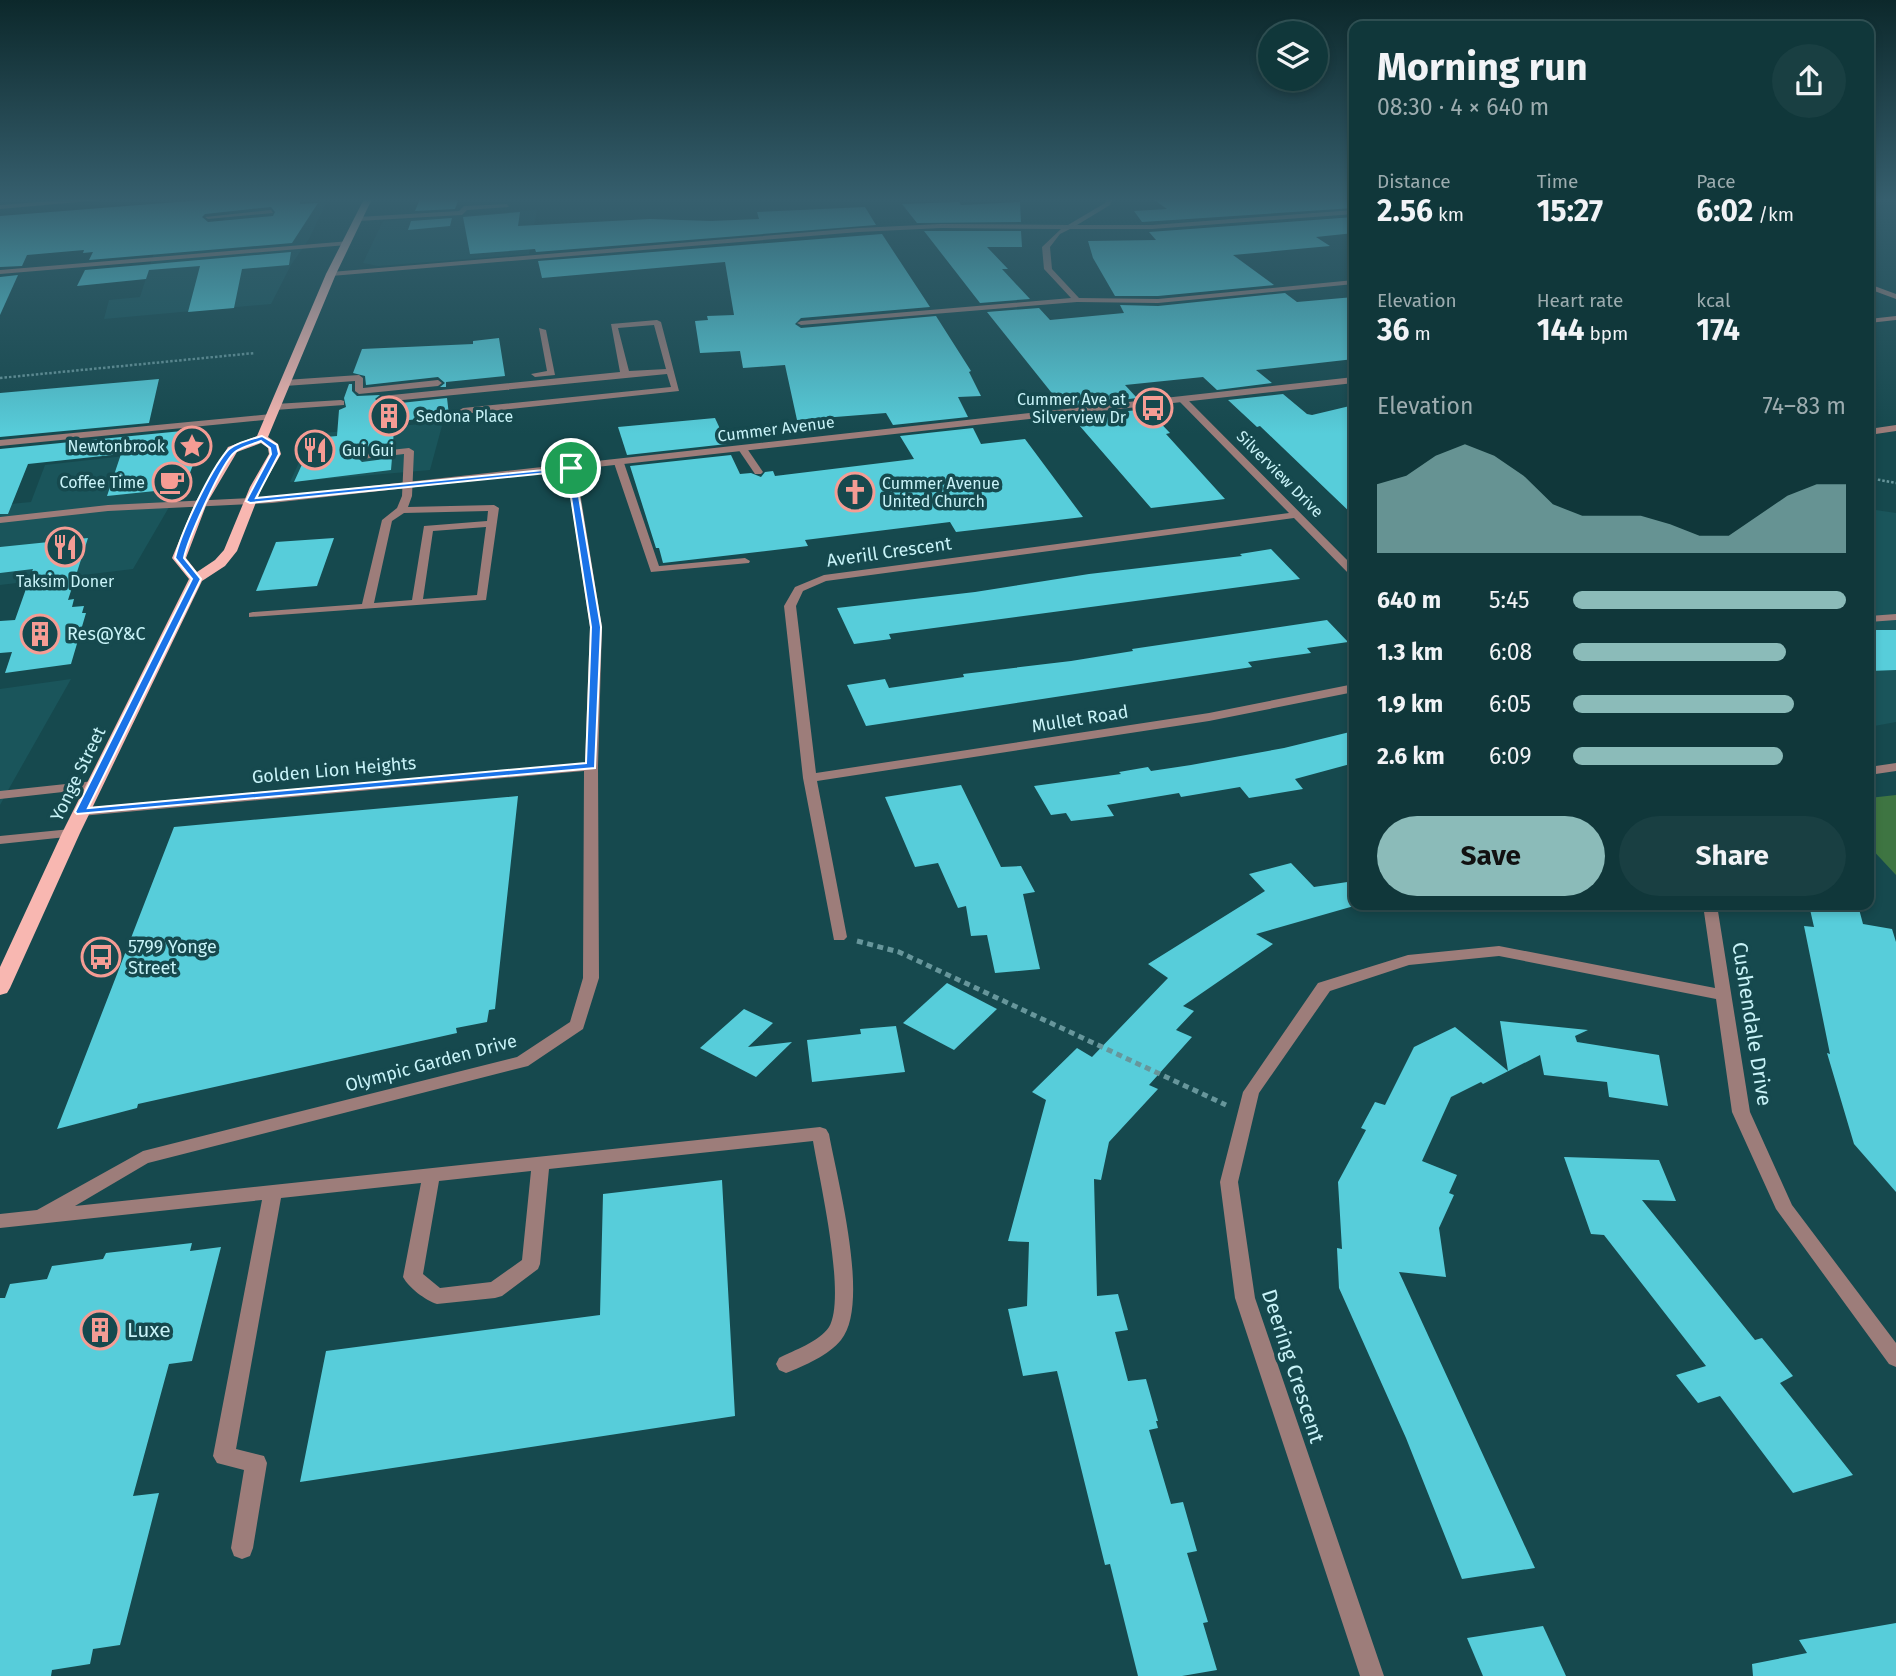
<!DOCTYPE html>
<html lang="en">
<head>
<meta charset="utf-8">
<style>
  :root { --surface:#10373a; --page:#193f42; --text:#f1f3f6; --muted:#9cacaf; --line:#305154; --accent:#8bbbb9 }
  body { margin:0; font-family:"Fira Sans",sans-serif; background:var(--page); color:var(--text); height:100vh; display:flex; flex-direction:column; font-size:26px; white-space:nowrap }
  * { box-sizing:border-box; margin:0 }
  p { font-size:23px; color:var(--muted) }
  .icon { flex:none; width:38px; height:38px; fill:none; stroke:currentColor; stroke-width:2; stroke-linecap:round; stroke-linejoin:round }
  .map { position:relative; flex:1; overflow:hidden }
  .details { position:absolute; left:1349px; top:21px; width:525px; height:889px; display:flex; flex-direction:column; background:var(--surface); border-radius:14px; box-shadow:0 4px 10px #0003,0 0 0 2px var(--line) }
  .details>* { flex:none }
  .tools { position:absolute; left:1258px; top:21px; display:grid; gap:14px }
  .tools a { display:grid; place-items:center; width:70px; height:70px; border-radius:50%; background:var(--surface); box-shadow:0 4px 10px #0003,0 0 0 2px var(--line); font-size:35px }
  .pin { position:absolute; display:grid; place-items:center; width:60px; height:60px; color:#fff; margin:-30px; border:4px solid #fff; border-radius:50%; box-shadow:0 2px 7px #0007 }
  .round { display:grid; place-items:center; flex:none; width:74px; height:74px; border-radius:37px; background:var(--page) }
  .headline { display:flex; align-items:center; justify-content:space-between; height:119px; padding:0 28px }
  h1 { font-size:38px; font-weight:700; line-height:52px }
  .figures { display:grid; grid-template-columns:repeat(3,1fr); gap:10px; height:119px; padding:7px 28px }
  .figures div { display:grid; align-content:center }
  .figures b { font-size:30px; font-weight:700 }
  .figures small { font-size:19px; font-weight:400 }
  .figures p { font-size:19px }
  .chart { height:196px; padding:14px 28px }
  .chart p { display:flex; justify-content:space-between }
  .chart svg { width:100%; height:126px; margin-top:7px; fill:var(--accent); opacity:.7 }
  .action { display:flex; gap:14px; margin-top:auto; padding:14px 28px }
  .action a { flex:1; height:80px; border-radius:42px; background:var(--accent); color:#111; font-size:28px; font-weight:700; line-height:80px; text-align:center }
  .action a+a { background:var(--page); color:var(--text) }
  ul { padding:0 28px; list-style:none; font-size:23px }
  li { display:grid; grid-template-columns:112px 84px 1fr; align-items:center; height:52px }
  li i { height:18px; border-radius:9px; background:var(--accent) }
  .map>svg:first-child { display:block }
  .built { fill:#1a555b }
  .green { fill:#3e7542 }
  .building { fill:#57cdda; fill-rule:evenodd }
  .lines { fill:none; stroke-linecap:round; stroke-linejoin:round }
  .path-far1 { stroke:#67969b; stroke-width:2.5; stroke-dasharray:2.5 2; stroke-linecap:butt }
  .path { stroke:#67969b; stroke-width:5; stroke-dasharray:6 4.5; stroke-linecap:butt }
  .service { fill:#9d7d7a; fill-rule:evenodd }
  .minor { fill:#9d7d7a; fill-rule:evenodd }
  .tertiary { fill:#9d7d7a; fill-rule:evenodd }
  .primary { fill:#f8b7b1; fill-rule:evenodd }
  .route { fill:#1a73e8; stroke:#fff; stroke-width:2; fill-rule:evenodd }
  .labels { text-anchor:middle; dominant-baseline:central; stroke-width:7; stroke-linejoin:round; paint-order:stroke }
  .far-poi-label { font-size:16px; fill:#c8f3f8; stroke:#16494e; text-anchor:end }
  .far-street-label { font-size:16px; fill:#c8f3f8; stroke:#16494e }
  .street-label { font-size:18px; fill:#c8f3f8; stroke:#16494e }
  .poi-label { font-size:18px; fill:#c8f3f8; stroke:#16494e; text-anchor:start }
  .near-street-label { font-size:21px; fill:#c8f3f8; stroke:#16494e }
  .near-poi-label { font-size:21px; fill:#c8f3f8; stroke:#16494e; text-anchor:start }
</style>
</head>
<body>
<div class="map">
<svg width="1896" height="1676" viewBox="0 0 1896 1676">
  <rect width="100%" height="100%" fill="#16494e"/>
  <g class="built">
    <polygon points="240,199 328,199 309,239 291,265 271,304 104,319 109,300 140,297 154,253 201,249"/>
    <polygon points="537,210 529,254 378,266 363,263 383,221"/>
    <polygon points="443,422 430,470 290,482 312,434"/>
    <polygon points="204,447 133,569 0,585 0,505 31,502 45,465"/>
    <polygon points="1869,509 1896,513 1896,722 1869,727"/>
    <polygon points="71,679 11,785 0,805 0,689"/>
  </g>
  <polygon class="green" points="1896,795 1896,875 1869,846 1869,798"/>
  <g class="building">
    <path d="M215 199H300V204L318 203 292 243 89 260 93 252 83 253 84 250 27 255 22 266 0 267V216ZM271 207 275 212 273 216 208 222 202 217 205 214Z"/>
    <polygon points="420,199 454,199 458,201 455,209 415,211"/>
    <polygon points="1153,199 1354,199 1354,208 1142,222 1134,211 1167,209"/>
    <polygon points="959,202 961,205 1020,202 1021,222 917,223 902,204"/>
    <polygon points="865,207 876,225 536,252 535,249 470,254 463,217 520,212 518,226 650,219 711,221 759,219 757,212"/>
    <polygon points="1354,217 1354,233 1316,237 1330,246 1233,255 1274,285 1158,296 1115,296 1093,258 1088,241 1156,240 1149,232"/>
    <polygon points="452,218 450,226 408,230 411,221"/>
    <polygon points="924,231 1021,231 1022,247 987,247 1008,269 1002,269 1030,299 980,303"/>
    <polygon points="882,234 930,307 801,318 795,324 801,328 936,316 971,371 969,372 981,396 958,397 968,417 893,425 886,413 797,420 785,365 743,368 740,351 700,353 695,321 708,320 707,316 734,315 725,262 542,278 538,261"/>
    <polygon points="291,252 289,265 242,269 234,308 188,312 200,266 149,270 146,279 77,286 85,270"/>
    <polygon points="18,275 0,315 0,277"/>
    <polygon points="1285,293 1297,302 1354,297 1354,359 1256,370 1272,383 1217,390 1203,377 1125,385 1137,398 1063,407 987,312 1039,308 1050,320 1124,313 1120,305 1158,306"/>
    <polygon points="499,338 505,376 446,382 446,387 440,387 445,383 438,377 366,385 365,376 353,373 362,349 473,344 473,341"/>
    <polygon points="159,379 149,423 0,437 0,393"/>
    <polygon points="349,384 352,384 352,391 357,396 380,395 375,399 382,405 447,398 449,415 394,422 393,447 362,450 355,455 362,462 392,458 391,470 294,482 314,438 337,436 339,410 346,407 344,398"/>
    <polygon points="1283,394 1307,414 1312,415 1354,405 1354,516 1260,426 1257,427 1228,400"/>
    <polygon points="1147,409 1170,433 1166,434 1225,499 1151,508 1072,417"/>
    <polygon points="715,418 727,444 627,455 618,427"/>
    <polygon points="973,428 981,444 1025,439 1083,517 956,532 950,522 805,540 808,546 663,563 659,548 656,548 630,466 731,455 740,474 751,473 761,477 765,472 773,471 775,476 914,459 900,436"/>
    <polygon points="182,431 177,454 198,452 184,488 107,496 121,454 28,464 8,514 0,514 0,449"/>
    <polygon points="88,538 68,600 74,599 72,607 84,606 82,613 86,613 71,664 5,673 12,652 0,653 0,621 15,620 33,569 0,573 0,547"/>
    <polygon points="334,538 317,586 256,591 276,542"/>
    <polygon points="1271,549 1300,579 889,634 891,639 854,644 837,608 975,592 1089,574 1242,556 1240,554"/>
    <polygon points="1327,620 1348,642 1307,648 1311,653 1248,662 1252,667 866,726 847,685 885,679 889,688 964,677 963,674 1071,661 1133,651 1132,649"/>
    <polygon points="1869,630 1896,630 1896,670 1869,671"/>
    <polygon points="1354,731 1354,763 1295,779 1303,789 1249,798 1240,787 1181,797 1179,793 1107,805 1114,816 1071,821 1066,813 1051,815 1034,786 1121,774 1119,772 1148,767 1151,771 1191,765 1284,748"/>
    <polygon points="961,785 1001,867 1021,866 1035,892 1023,894 1040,969 995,973 987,935 971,936 966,906 958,908 938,863 915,867 885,797"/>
    <polygon points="518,796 495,1009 489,1010 487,1022 456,1028 457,1033 138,1104 137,1108 57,1129 174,827"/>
    <polygon points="1291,863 1314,887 1354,881 1354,906 1256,934 1273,944 1183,1006 1194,1011 1176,1030 1192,1037 1149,1085 1158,1089 1109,1142 1101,1180 1094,1179 1097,1296 1118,1294 1128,1330 1115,1332 1128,1381 1146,1379 1158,1421 1156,1421 1158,1428 1149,1430 1171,1504 1183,1502 1197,1551 1187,1553 1208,1622 1203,1623 1217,1670 1182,1676 1138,1676 1110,1564 1105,1565 1057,1371 1023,1376 1008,1309 1027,1306 1029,1242 1008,1241 1046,1100 1032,1092 1077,1048 1092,1057 1168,978 1148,964 1265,891 1249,874"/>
    <polygon points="1809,905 1859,909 1863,924 1892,929 1896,942 1896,1192 1854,1144 1835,1080 1827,1053 1830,1054 1804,926 1814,927"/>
    <polygon points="947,983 997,1009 954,1050 903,1023"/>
    <polygon points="744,1009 773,1023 748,1047 792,1042 756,1077 700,1048"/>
    <polygon points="1500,1021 1588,1030 1575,1036 1577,1042 1659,1055 1668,1106 1609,1097 1607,1082 1544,1075 1540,1055 1483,1084 1481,1082 1451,1097 1422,1161 1457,1175 1449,1193 1454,1195 1439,1228 1446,1277 1399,1272 1535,1568 1462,1579 1406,1438 1339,1288 1337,1248 1342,1249 1338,1182 1366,1130 1361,1128 1375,1102 1385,1105 1414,1047 1455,1027 1508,1071"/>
    <polygon points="896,1026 905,1072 812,1082 807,1040 861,1034 860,1029"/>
    <polygon points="1564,1157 1659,1160 1676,1201 1642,1200 1755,1340 1762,1338 1793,1376 1780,1383 1853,1475 1793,1493 1720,1396 1698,1403 1676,1375 1706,1366 1604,1235 1591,1234"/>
    <polygon points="722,1180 735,1416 300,1482 326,1351 600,1315 603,1194"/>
    <polygon points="192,1243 190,1251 221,1247 192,1361 169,1364 133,1496 159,1493 120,1645 93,1649 90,1664 52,1670 51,1676 0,1676 0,1298 5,1298 10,1284 47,1279 52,1266 103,1259 106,1253"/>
    <polygon points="1896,1623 1896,1676 1753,1676 1752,1664 1807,1653 1799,1640"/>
    <polygon points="1543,1626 1566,1676 1483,1676 1467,1638"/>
  </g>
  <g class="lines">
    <g class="path-far1">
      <polyline points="0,378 255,353"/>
      <polyline points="1869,478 1896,483"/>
    </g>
    <polyline class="path" points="857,941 899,952 1226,1105"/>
    <g class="service">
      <polygon points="507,204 509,207 467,210 462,215 358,221 355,219 358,217 459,211 464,206"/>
      <polygon points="271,210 273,213 208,219 205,217"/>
      <path d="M657 320 661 322 679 391 463 414 458 411 463 408 671 387 667 374 382 402 378 399 382 396 620 372 611 324ZM654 325 666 369 629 371 618 328Z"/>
      <polygon points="539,328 546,330 555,375 535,377 531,374 547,371"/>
      <polygon points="359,375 363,378 363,388 438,380 442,383 438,386 359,394 355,391 355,381 285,386 281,383 285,380"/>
      <polygon points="341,400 344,401 344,405 275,410 271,407 275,404"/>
      <polygon points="271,414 276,417 274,419 0,446 0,440"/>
      <polygon points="740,447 746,447 763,472 761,474 755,474 738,449"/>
      <path d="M409 448 414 451 412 496 408 507 494 505 499 508 486 600 249 617V613L253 612 362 604 382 520 397 508 402 496 404 454 362 459 357 456 362 453ZM488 511 487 521 424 526 412 600 374 603 392 521 404 513ZM486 527 477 595 423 599 433 531Z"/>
      <polygon points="619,460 624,463 659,566 745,558 750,561 749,563 651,572 614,463"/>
      <path d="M571 465 576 468 602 627 598 766 599 978 583 1029 528 1066 148 1163 75 1206 820 1127 826 1129 829 1134C837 1179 871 1304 841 1340 829 1355 804 1366 786 1373L779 1370 776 1364 779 1358C794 1350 819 1342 829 1327 847 1297 819 1178 813 1141L549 1169 540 1264 538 1269 502 1296 495 1298 437 1304C425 1300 409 1288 403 1277L421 1183 281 1198 236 1449 264 1456 267 1463 253 1548 250 1556 242 1559 234 1556 231 1548 244 1470 217 1463 213 1456 262 1200 0 1228V1214L37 1210 143 1151 517 1057 570 1022 583 978 584 771 81 816 74 812 81 808 585 763 590 627 566 468ZM531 1171 522 1260 491 1282 440 1288 423 1274 439 1181Z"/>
      <polygon points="1896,614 1896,620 1869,622 1869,616"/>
      <polygon points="94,781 99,782 101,785 99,788 0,799 0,791"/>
      <polygon points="71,829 78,833 76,836 0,844 0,836"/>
    </g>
    <g class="minor">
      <polygon points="76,199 112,199 0,209 0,205"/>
      <polygon points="1107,199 1113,199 1110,205 1077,225 1152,225 1354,210 1354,214 1152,229 1070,229 1060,234 1050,247 1052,269 1079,298 1158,299 1354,280 1354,284 1158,303 1077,302 801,325 797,323 801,321 1071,298 1044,269 1042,247 1061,229 941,228 859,232 331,276 327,274 331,272 859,228 941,224 1068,225 1105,203"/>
      <polygon points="350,241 347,245 0,274 0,270"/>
      <polygon points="1179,397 1185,397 1354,567 1354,576 1350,575 1294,518 826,581 803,591 796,606 816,773 1209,713 1354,684 1354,692 1209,721 817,781 847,937 844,940 834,940 803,778 784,606 795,587 824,575 1289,513 1179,401"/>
      <polygon points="1896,425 1896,431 1869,435 1869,429"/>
      <polygon points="1896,763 1896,771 1869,775 1869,767"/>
      <polygon points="1703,905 1717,905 1750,1112 1792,1205 1896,1343 1896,1367 1889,1364 1776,1209 1732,1112 1716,999 1499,956 1409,965 1330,991 1259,1093 1238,1182 1255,1298 1384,1676 1360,1676 1235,1298 1220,1182 1243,1092 1318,983 1408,955 1499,946 1715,988"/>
    </g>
    <g class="tertiary">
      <polygon points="1869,284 1896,294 1896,299 1869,289"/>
      <polygon points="1896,316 1896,320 1869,323 1869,319"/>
      <polygon points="1354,377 1354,383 272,503 108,511 0,523 0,517 108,505 272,497"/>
    </g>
    <path class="primary" d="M364 199H372L336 274 268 437 278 444 281 454 262 487 237 551 225 566 202 581 80 833 10 988 7 993 0 995V967L62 833 189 579 172 558 195 503 228 447 257 436 326 274ZM261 443 268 448 269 454 250 487 224 550 215 560 197 572 186 558 207 503 237 452Z"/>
  </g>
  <linearGradient id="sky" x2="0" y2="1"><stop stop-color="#0c282b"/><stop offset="0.46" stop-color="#365f6e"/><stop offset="1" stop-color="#365f6e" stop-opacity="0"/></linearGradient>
  <rect width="1896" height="434" fill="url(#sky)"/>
  <path class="route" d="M262 436 277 445 279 454 256 498 574 467 601 627 595 768 77 814 75 812 192 579 175 558C181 532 210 471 227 451 234 443 252 439 262 436ZM261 441 270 448 271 454 246 501 250 503 567 471 591 627 586 763 88 808 201 579 184 558C188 539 222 462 235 452 241 447 254 444 261 441Z"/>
  <defs>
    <symbol id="bus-ring" viewBox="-11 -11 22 22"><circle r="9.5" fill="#16494e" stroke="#f59c94" stroke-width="1.5"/><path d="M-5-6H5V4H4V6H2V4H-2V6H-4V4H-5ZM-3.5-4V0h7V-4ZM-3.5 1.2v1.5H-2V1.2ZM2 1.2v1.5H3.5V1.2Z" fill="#f59c94"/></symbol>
    <symbol id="building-ring" viewBox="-11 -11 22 22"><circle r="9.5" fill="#16494e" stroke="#f59c94" stroke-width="1.5"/><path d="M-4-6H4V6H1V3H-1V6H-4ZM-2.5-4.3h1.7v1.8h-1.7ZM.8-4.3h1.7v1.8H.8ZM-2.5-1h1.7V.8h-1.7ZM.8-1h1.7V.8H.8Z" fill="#f59c94"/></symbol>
    <symbol id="sight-ring" viewBox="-11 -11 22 22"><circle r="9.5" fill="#16494e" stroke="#f59c94" stroke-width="1.5"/><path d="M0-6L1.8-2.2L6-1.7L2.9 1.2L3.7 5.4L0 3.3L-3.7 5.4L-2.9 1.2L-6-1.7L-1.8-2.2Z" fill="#f59c94"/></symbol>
    <symbol id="restaurant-ring" viewBox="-11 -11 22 22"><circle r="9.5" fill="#16494e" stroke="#f59c94" stroke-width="1.5"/><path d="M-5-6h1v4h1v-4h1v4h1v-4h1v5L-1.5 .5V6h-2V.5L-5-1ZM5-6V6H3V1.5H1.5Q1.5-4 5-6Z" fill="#f59c94"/></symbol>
    <symbol id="cafe-ring" viewBox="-11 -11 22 22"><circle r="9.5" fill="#16494e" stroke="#f59c94" stroke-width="1.5"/><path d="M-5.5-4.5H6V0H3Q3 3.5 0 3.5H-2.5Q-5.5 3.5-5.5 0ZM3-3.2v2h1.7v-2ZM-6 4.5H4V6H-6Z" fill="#f59c94"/></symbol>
    <symbol id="church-ring" viewBox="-11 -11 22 22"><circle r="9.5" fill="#16494e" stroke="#f59c94" stroke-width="1.5"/><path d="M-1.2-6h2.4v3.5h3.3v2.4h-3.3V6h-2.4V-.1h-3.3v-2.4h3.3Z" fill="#f59c94"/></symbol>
  </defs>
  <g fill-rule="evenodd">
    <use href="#bus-ring" x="1131" y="386" width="44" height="44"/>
    <use href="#building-ring" x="367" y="394" width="44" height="44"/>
    <use href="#sight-ring" x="170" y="424" width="44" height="44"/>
    <use href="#restaurant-ring" x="293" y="428" width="44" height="44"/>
    <use href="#cafe-ring" x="150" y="460" width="44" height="44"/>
    <use href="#church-ring" x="833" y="470" width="44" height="44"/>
    <use href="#restaurant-ring" x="43" y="525" width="44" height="44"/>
    <use href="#building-ring" x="18" y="612" width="44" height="44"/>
    <use href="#bus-ring" x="79" y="935" width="44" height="44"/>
    <use href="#building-ring" x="78" y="1308" width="44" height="44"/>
  </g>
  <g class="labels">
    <g class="far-poi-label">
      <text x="1126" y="399">Cummer Ave at<tspan x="1126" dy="18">Silverview Dr</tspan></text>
      <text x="416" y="416" text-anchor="start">Sedona Place</text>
      <text x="165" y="446">Newtonbrook</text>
      <text x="342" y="450" text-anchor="start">Gui Gui</text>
      <text x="145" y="482">Coffee Time</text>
      <text x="882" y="483" text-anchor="start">Cummer Avenue<tspan x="882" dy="18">United Church</tspan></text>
      <text x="65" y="581" text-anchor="middle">Taksim Doner</text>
    </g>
    <g class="far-street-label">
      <text transform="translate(776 429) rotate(-7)">Cummer Avenue</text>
      <text transform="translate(1280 474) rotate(45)">Silverview Drive</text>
    </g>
    <g class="street-label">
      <text transform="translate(889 552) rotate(-8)">Averill Crescent</text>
      <text transform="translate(1080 719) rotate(-9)">Mullet Road</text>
      <text transform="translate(334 770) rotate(-5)">Golden Lion Heights</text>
      <text transform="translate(78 774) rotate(-64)">Yonge Street</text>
      <text transform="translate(431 1063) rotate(-15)">Olympic Garden Drive</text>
    </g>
    <g class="poi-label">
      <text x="67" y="634">Res@Y&amp;C</text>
      <text x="128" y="947">5799 Yonge<tspan x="128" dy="21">Street</tspan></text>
    </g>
    <g class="near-street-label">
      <text transform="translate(1752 1024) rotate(81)">Cushendale Drive</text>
      <text transform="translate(1293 1366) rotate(72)">Deering Crescent</text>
    </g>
    <g class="near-poi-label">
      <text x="127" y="1330">Luxe</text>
    </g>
  </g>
</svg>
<div class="tools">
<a><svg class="icon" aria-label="layers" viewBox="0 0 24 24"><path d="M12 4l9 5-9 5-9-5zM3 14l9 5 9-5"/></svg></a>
</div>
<div class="pin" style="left:571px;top:468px;background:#1e9e55"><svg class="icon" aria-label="arrive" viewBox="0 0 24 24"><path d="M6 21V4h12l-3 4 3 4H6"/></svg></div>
<section class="details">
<div class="headline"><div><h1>Morning run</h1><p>08:30 · 4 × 640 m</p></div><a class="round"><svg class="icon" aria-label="share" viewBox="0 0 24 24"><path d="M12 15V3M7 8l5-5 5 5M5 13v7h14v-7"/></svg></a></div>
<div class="figures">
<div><p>Distance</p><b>2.56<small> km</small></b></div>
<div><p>Time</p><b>15:27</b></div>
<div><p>Pace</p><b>6:02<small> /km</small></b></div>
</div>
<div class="figures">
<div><p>Elevation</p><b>36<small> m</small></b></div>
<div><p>Heart rate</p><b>144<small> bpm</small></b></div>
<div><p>kcal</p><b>174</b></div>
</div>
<div class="chart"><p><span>Elevation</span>74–83 m</p>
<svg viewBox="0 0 160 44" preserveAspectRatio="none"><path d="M0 44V20L10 17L20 10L30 6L40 10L50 17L60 27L70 31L80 31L90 31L100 34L110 38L120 38L130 31L140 24L150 20L160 20V44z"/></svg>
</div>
<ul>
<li><b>640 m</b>5:45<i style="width:100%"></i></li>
<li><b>1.3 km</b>6:08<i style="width:78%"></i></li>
<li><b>1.9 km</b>6:05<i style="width:81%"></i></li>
<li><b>2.6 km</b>6:09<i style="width:77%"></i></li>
</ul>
<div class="action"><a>Save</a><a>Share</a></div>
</section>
</div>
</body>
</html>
